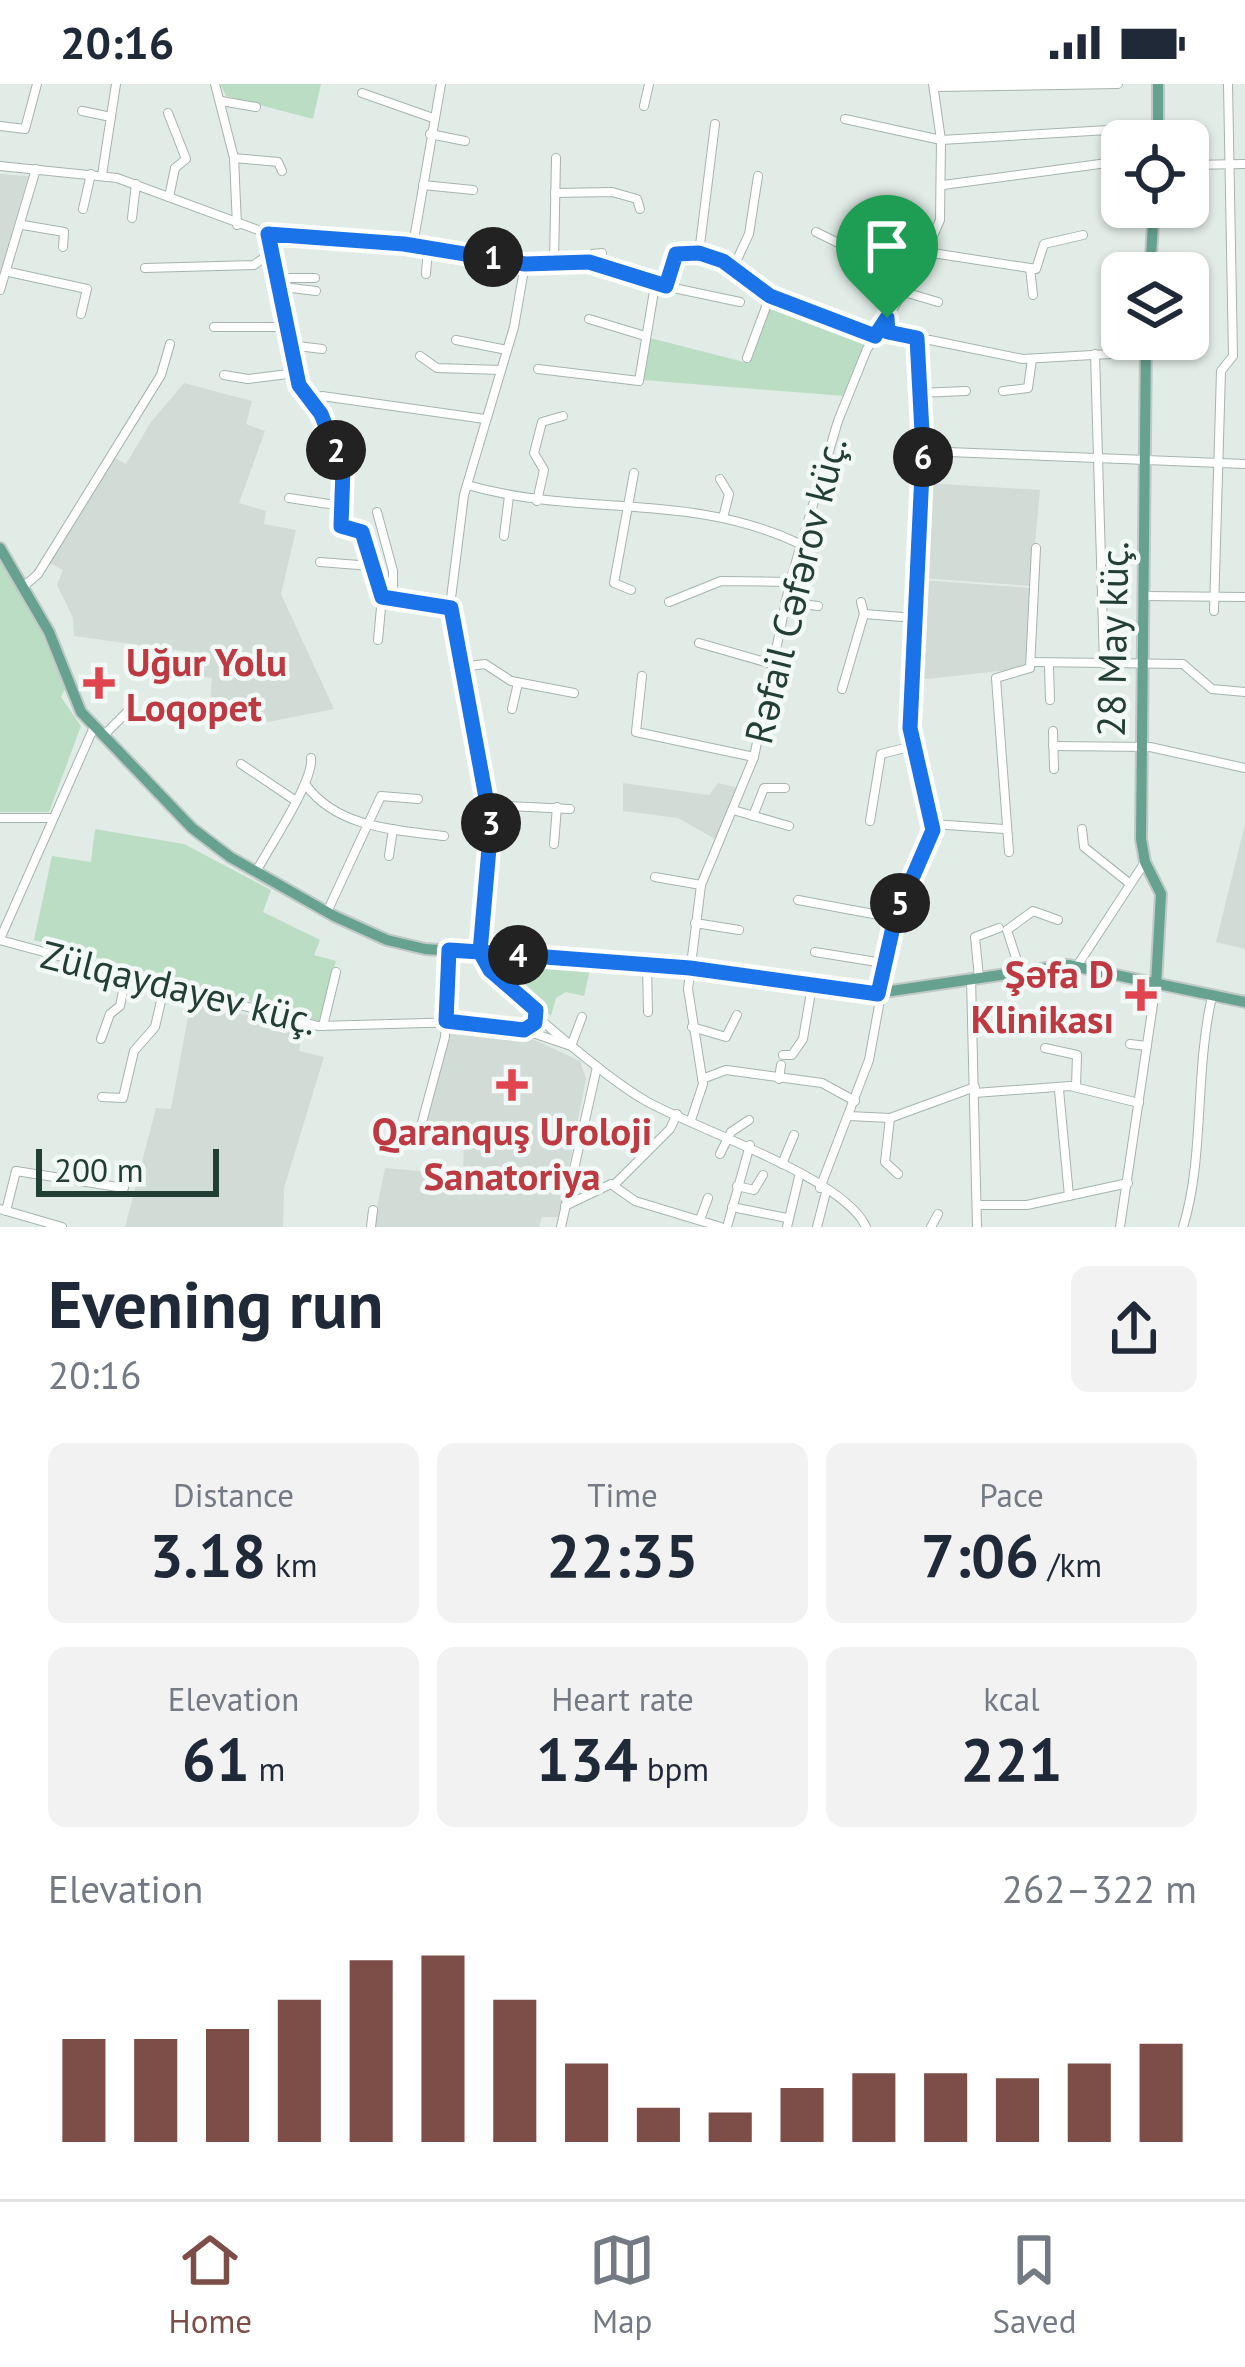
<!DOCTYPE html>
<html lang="en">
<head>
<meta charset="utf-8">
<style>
  :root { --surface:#fff; --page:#f2f2f3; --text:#1f2937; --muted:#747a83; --line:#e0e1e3; --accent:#7d4d48 }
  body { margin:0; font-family:"PT Sans",sans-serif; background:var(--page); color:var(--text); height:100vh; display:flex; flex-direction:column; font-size:45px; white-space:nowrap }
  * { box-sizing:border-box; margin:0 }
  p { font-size:39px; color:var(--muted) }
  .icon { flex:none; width:66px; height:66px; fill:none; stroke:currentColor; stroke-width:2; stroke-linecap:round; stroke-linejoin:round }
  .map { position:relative; height:1143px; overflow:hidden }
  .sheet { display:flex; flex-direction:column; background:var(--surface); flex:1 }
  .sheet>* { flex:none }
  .fabs { position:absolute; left:1101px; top:36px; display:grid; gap:24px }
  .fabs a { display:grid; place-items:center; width:108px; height:108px; border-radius:18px; background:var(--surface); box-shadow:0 3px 9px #0004; font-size:60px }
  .scale { position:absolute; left:36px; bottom:30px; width:183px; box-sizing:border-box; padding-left:12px; border:6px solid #223e35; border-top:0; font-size:33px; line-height:42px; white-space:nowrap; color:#223e35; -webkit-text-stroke:9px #f3f9f6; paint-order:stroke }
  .pin { position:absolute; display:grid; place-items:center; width:102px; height:102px; color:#fff; margin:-123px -51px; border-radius:50% 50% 50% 0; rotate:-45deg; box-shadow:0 0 12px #0007 }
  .pin .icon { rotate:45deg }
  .km { position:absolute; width:60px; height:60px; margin:-30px; border-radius:50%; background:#222; color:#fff; font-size:33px; line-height:60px; text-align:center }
  .round { display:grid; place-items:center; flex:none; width:126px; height:126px; border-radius:18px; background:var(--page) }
  .headline { display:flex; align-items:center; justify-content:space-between; height:204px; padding:0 48px }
  h1 { font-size:66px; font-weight:600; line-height:90px }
  .metrics { display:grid; grid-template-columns:repeat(3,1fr); gap:18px; height:204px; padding:12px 48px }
  .metrics div { display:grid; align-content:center; border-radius:18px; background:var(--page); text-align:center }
  .metrics b { font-size:60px; font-weight:600 }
  .metrics small { font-size:33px; font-weight:400 }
  .metrics p { font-size:33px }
  .chart { height:336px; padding:24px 48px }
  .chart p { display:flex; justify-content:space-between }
  .chart svg { width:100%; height:216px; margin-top:12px; stroke:var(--accent); stroke-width:6 }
  .status { display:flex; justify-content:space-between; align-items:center; height:84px; padding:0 60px; background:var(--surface); direction:ltr }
  .status svg { height:33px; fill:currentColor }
  .tab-bar { display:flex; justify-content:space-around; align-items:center; height:168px; border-top:3px solid var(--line); background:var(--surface); font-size:33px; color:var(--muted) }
  .tab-bar a { display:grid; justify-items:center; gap:6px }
  .tab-bar .selected { color:var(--accent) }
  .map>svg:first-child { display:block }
  .built { fill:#d1dcd6 }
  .green { fill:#bbddc3 }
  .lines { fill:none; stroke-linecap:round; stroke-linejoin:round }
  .minor-casing { stroke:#a5b4ae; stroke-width:10 }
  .major-casing { stroke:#c1c9c6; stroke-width:14 }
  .minor { stroke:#fff; stroke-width:8 }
  .major { stroke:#67a290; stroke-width:10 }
  .route-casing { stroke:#fff; stroke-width:24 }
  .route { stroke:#1a73e8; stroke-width:15 }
  .health-dot { fill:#e0444e; stroke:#f3f9f6; stroke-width:4.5 }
  .labels { text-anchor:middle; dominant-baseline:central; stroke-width:9; stroke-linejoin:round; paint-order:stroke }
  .street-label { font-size:39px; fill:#223e35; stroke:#f3f9f6 }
  .health-label { font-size:39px; font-weight:bold; fill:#be3a42; stroke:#f3f9f6; text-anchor:start }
</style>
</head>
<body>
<div class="status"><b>20:16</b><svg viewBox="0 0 49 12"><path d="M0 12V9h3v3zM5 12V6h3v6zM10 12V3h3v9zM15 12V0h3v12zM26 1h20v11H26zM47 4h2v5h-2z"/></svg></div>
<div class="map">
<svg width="1245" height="1143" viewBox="0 0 1245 1143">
  <rect width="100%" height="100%" fill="#e2ece7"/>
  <g class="built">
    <polygon points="0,90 28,92 0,190"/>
    <polygon points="184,299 252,317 246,340 265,347 239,419 266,427 264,440 296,446 281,510 334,625 263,639 209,633 212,594 191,591 191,568 74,552 73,534 57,501 63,486 48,478 113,373 126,380 151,338"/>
    <polygon points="927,399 1040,406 1031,502 922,494"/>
    <polygon points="921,496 1031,504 1027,584 917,596"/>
    <polygon points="623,699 709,711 718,699 739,704 715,755 678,734 623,727"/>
    <polygon points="1245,740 1245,865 1216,858"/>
    <polygon points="191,917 303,945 299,967 324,973 284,1104 283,1143 125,1143 156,1024 171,1025"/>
    <polygon points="449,942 524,951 580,977 586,995 559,1133 542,1133 539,1143 373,1143 385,1084 463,1091 464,1050 426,1035"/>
  </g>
  <g class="green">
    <polygon points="220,0 321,0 313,35 226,12"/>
    <polygon points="771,216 870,253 844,312 643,296 650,254 748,279"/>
    <polygon points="0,476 52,566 65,605 61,613 81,642 49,728 0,728"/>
    <polygon points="95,745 184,760 271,806 263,828 320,856 314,871 336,877 319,937 34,856 52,772 91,778"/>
    <polygon points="494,873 591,882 584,912 566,908 556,914 551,932 491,881"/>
  </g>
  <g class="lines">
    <defs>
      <g id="minor">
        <polyline points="215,0 234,74 237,141"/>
        <polyline points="934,3 1118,0"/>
        <polyline points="362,9 433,34"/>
        <polyline points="221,17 256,23"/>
        <polyline points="644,22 649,0"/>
        <polyline points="82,27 111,33"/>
        <polyline points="168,29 186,75 175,84 169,113"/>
        <polyline points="845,35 941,56 1158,43"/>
        <polyline points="0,42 25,45 37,0"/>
        <polyline points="430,50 465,57"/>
        <polyline points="234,74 278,78 282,87"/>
        <polyline points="1188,81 1245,80"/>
        <polyline points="0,82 117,94 269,150 413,161 525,180 589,178 645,198 740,218"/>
        <polyline points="102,91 116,0"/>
        <polyline points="423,101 473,106"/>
        <polyline points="943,101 1122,77"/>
        <polyline points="555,109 612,108 637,115 640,125"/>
        <polyline points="83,125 91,90"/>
        <polyline points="132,134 136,100"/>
        <polyline points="23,141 64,148 63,163"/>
        <polyline points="816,148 911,195"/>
        <polyline points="269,150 299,301 321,330 342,385 341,442 362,448 382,513 451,524"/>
        <polyline points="413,161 441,0"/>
        <polyline points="926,168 1036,185 1044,160 1083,151"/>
        <polyline points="699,169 715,40"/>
        <polyline points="589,178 592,170 602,169"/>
        <polyline points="554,179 556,74"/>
        <path d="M525 180 514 243 464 411 451 514 491 741 480 873C501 907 609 996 646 1017 695 1045 844 1093 866 1143"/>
        <polyline points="734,182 749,150 758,92"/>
        <polyline points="145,184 254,181 272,168"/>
        <polyline points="1030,184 1033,211"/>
        <polyline points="9,188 87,205 81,230"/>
        <polyline points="426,190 428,163"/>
        <polyline points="281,194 315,194"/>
        <polyline points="283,203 316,207"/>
        <polyline points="666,203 676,170 723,177 770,212 875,252 930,256 1023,275 1145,268"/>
        <polyline points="0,206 36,85"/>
        <polyline points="904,208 938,218"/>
        <polyline points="589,235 645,252"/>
        <polyline points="214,243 287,243"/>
        <polyline points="1167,255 1198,257"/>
        <polyline points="456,256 507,266"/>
        <polyline points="290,261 322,265"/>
        <polyline points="1095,270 1104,580"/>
        <polyline points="420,272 437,284 501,286"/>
        <polyline points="747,274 770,212"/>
        <polyline points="538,285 639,297 655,201"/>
        <polyline points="224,291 248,295 296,289"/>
        <polyline points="1003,307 1028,304 1032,275"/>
        <polyline points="918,309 966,307"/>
        <polyline points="310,316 322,312 485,335"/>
        <polyline points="923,367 1245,380"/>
        <polyline points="720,395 729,410 724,430"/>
        <path d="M467 401C583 434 689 407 800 460"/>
        <polyline points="289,414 342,422"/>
        <polyline points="537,417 544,386 534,369 542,338 563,332"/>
        <polyline points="377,428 393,487 393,515"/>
        <polyline points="504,452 509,412"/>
        <polyline points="320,478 371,482"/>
        <polyline points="23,503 38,490 161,291 170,260"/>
        <polyline points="631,506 614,499 634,389"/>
        <polyline points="1143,512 1245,513"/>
        <polyline points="669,518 721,497 790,498"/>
        <polyline points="785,518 818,522"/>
        <polyline points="1214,527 1221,287 1233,272 1228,0"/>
        <polyline points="864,530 915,534"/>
        <polyline points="378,556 382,513"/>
        <polyline points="699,559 772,580"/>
        <polyline points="1031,578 1183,580 1212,605 1245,608"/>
        <polyline points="1049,582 1050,616"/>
        <polyline points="461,583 485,580 511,597 574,609"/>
        <polyline points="642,592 636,648 754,673"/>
        <polyline points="842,605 864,530 861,518"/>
        <polyline points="512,625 518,599"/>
        <polyline points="1053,647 1054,685"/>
        <polyline points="103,652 129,626"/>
        <polyline points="1053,662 1150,663 1245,684"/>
        <polyline points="241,680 293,715"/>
        <path d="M306 701C337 744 396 746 444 752"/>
        <polyline points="488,721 570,725"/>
        <polyline points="733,726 789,742"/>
        <polyline points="753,732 764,704 785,704"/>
        <polyline points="0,734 53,734"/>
        <polyline points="870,737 881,670 913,662"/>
        <polyline points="933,740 1004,745"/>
        <polyline points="1082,745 1084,763 1129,799"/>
        <polyline points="554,760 557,723"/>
        <polyline points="1009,768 996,594 1030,584 1036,464"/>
        <polyline points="389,772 393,745"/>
        <path d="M256 788C269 763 314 697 311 674"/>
        <polyline points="655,793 701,801"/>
        <polyline points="798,816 895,834"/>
        <polyline points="327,828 381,712 418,715"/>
        <polyline points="695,839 739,846"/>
        <polyline points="0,855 94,643"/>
        <polyline points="0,856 318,942 462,938 524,946 571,962 582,933"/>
        <polyline points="815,868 883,879"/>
        <polyline points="647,882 648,928"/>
        <polyline points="1077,882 1145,778"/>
        <polyline points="1020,886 1007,846 1033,827 1058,836"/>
        <polyline points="979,893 975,853 999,844"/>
        <polyline points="971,894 977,1143"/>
        <polyline points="323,942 336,888"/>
        <polyline points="692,943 726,953 737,931"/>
        <polyline points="101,955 110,930 120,922 126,893"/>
        <polyline points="1130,960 1147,962"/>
        <polyline points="1045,964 1077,971 1076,1003"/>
        <polyline points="783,971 792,971 803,955 812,902"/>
        <polyline points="702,995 726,986 822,999 855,1017"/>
        <polyline points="779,995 781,981"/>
        <polyline points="1059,1006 1069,1112"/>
        <polyline points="975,1009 1070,1002 1139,1019"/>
        <polyline points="102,1013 123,1014 134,967 155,943 164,904"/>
        <polyline points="849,1032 890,1034 975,1003"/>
        <polyline points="890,1034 885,1078 898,1090"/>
        <polyline points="691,1036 703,1000 688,905 701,801 754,673 790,498 838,337 867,265 920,182 940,136 941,56 933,0"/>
        <polyline points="421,1042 445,953 449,867"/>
        <polyline points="582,1049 626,1054 647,1064"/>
        <polyline points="720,1070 731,1048 749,1036"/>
        <polyline points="782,1080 794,1051"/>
        <polyline points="614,1101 670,1045 677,1030"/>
        <polyline points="737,1102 754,1106 763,1091"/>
        <polyline points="820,1104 869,976 895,834 933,745 910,644 923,367 917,254"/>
        <polyline points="977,1121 1027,1121 1128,1099"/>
        <polyline points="565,1122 611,1100 635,1117 721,1143"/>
        <polyline points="732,1123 787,1134"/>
        <polyline points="0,1125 62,1143"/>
        <polyline points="6,1127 16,1087 124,1104"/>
        <polyline points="701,1133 708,1114"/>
        <polyline points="371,1143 373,1126"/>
        <polyline points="561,1143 597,983"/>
        <polyline points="727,1143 750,1061"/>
        <polyline points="787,1143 799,1093"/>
        <polyline points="817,1143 826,1108"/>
        <polyline points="931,1143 938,1130"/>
        <polyline points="1120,1143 1156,900"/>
        <path d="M1183 1143C1204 1077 1195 991 1211 917"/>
      </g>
      <g id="major">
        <polyline points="1158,57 1158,0"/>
        <polyline points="1150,189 1154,123"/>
        <polyline points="1146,255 1141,755 1145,778 1161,810 1156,900"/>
        <polyline points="0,464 49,548 81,628 192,744 230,773 334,832 387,856 425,865 690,884 871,910 1068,881 1245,918"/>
      </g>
    </defs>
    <use href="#minor" class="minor-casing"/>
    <use href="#major" class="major-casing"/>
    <use href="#minor" class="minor"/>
    <use href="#major" class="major"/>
  </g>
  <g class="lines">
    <defs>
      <polyline id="route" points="887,234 875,252 770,212 723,177 699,169 676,170 666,202 589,178 525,180 404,160 268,150 299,301 321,330 343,385 341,442 362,448 382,513 451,524 491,741 480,868 449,866 446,937 524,946 535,939 536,926 490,886 480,868 690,884 878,910 895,834 933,746 910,644 923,367 917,254 888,248 887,234"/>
    </defs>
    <use href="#route" class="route-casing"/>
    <use href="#route" class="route"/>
  </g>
  <g class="health-dot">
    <path d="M93 581h12v12h12v12h-12v12h-12v-12h-12v-12h12z"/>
    <path d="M1135 893h12v12h12v12h-12v12h-12v-12h-12v-12h12z"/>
    <path d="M506 983h12v12h12v12h-12v12h-12v-12h-12v-12h12z"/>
  </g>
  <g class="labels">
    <g class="street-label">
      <text transform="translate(795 506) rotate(-76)">Rəfail Cəfərov küç.</text>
      <text transform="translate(1112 555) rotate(-89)">28 May küç.</text>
      <text transform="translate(179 903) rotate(14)">Zülqaydayev küç.</text>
    </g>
    <g class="health-label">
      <text x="126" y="577">Uğur Yolu<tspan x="126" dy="45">Loqopet</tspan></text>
      <text x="1114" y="889" text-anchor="end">Şəfa D<tspan x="1114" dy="45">Klinikası</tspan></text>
      <text x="512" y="1046" text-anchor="middle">Qaranquş Uroloji<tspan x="512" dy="45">Sanatoriya</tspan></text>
    </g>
  </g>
</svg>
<div class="fabs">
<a><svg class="icon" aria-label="locate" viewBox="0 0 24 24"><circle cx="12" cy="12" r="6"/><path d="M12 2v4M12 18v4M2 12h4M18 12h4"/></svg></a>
<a><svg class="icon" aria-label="layers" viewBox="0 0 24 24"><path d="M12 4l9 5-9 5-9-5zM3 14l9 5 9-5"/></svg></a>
</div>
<div class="scale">200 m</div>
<div class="pin" style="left:887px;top:234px;background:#1e9e55"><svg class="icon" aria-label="arrive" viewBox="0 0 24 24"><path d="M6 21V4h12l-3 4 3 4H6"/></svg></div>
<b class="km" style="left:493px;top:173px">1</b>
<b class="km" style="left:336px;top:366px">2</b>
<b class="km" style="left:491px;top:739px">3</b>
<b class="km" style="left:518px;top:871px">4</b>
<b class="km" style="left:900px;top:819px">5</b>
<b class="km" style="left:923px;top:373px">6</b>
</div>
<section class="sheet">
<div class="headline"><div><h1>Evening run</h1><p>20:16</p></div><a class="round"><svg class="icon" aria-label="share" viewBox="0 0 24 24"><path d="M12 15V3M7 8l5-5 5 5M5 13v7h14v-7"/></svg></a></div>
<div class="metrics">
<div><p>Distance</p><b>3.18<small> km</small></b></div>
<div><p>Time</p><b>22:35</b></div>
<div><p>Pace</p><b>7:06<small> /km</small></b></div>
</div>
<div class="metrics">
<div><p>Elevation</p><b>61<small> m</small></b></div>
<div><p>Heart rate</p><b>134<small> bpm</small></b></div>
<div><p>kcal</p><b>221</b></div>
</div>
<div class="chart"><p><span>Elevation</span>262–322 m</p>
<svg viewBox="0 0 160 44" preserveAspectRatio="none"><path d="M5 44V23M15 44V23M25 44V21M35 44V15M45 44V7M55 44V6M65 44V15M75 44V28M85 44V37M95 44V38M105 44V33M115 44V30M125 44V30M135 44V31M145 44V28M155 44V24"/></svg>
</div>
</section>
<nav class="tab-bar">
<a class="selected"><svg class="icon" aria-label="home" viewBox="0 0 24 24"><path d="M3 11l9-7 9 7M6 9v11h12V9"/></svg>Home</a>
<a><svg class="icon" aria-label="map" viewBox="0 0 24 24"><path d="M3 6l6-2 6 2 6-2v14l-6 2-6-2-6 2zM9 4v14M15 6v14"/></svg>Map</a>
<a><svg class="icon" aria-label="saved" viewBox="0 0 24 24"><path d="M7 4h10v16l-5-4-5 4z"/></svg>Saved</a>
</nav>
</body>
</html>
